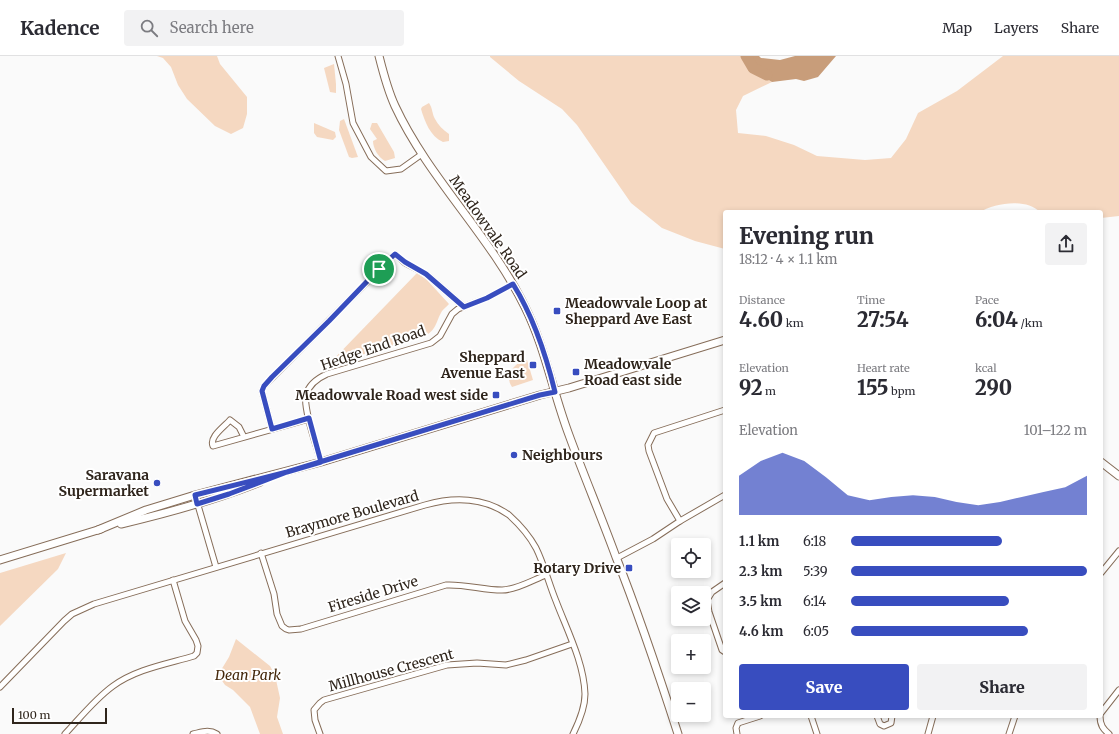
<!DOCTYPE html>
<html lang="en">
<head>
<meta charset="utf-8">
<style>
  :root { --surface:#fff; --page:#f2f2f3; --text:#2b2b33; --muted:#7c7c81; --line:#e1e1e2; --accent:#384dbf }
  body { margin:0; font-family:Merriweather,serif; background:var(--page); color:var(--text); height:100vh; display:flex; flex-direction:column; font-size:15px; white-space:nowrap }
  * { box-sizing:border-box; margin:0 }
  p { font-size:13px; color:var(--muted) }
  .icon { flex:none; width:22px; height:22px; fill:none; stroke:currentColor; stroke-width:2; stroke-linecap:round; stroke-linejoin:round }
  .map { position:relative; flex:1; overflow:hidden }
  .details { position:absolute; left:723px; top:154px; width:380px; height:508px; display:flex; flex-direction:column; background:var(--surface); border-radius:4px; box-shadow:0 2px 6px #0003 }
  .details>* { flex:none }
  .fabs { position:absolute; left:671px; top:482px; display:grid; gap:8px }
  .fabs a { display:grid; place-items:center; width:40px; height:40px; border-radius:4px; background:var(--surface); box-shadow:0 2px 6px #0003; font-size:20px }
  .scale { position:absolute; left:12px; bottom:10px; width:95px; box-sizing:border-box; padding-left:4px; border:2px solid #2f251c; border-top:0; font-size:11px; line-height:14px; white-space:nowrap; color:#2f251c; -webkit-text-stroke:3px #fff; paint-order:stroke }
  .pin { position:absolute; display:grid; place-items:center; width:34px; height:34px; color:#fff; margin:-17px; border:2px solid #fff; border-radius:50%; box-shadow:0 1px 4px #0007 }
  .round { display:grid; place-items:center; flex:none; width:42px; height:42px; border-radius:4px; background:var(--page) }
  .overview { display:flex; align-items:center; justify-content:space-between; height:68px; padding:0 16px }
  h1 { font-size:22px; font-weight:800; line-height:30px }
  .metrics { display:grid; grid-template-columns:repeat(3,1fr); gap:6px; height:68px; padding:4px 16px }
  .metrics div { display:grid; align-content:center }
  .metrics b { font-size:20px; font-weight:800 }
  .metrics small { font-size:11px; font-weight:400 }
  .metrics p { font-size:11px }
  .chart { height:112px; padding:8px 16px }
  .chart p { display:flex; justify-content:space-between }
  .chart svg { width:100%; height:72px; margin-top:4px; fill:var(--accent); opacity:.7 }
  .primary-button { display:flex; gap:8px; margin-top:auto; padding:8px 16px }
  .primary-button a { flex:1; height:46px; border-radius:4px; background:var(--accent); color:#fff; font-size:16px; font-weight:800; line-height:46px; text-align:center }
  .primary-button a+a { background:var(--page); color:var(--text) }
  ul { padding:0 16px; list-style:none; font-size:13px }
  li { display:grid; grid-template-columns:64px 48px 1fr; align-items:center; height:30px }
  li i { height:10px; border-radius:5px; background:var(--accent) }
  header { display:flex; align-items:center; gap:24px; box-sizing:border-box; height:56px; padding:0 20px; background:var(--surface); border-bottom:1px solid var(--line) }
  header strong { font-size:19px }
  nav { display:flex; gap:22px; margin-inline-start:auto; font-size:14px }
  .search { width:280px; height:36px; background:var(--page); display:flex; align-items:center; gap:10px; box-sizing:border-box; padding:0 14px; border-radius:4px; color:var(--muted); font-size:15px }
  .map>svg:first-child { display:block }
  .green { fill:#f5d8c1 }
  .water { fill:#c89d7a }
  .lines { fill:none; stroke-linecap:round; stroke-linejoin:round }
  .river { stroke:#c89d7a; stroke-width:11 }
  .street-casing { stroke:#866d59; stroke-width:7 }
  .secondary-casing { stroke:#866d59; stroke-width:9 }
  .street { stroke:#fff; stroke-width:5 }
  .secondary { stroke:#fff; stroke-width:7 }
  .route-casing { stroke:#fff; stroke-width:8 }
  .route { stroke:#384dbf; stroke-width:5 }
  .poi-dot { fill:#384dbf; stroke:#fff; stroke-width:1.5 }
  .labels { text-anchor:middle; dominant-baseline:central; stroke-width:4; stroke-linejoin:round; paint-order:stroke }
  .street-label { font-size:14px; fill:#2f251c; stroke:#fff }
  .poi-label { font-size:14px; font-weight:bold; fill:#2f251c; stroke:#fff; text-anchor:end }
  .park-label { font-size:14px; font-style:italic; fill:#44270a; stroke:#fff }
</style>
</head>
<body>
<header>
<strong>Kadence</strong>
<div class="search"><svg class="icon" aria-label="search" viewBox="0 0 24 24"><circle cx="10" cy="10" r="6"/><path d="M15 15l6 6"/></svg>Search here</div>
<nav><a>Map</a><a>Layers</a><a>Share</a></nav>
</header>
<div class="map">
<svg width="1119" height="678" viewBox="0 0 1119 678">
  <rect width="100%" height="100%" fill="#fafafa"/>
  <g class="green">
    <polygon points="157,0 217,0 220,8 247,41 247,58 243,72 231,78 215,70 187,43 178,29 171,11 163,2"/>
    <path d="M490 0H744L762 20 772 26 743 40 736 54 738 77 766 80 794 89 817 100 865 104 891 102 906 83 918 57 957 35 1003 0H1119V160L1101 162V156H1040C1026 142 995 147 980 156H725V193L695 185 662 172 631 147 577 69 562 53 519 25 490 1Z"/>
    <polygon points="334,8 336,28 336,37 330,36 324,12"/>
    <path d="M429 47C433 53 432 58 435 63 438 69 443 74 449 78V85L443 86C430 80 425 66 421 53L422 51Z"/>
    <polygon points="344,63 358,101 352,102 349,101 339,74 340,65"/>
    <polygon points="314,67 335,76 336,81 333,84 317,81 314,77"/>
    <path d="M372 67H377L394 96 395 102 385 105C378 101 373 92 373 85L377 83 370 73Z"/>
    <path d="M417 217 427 224 449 248C447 250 444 253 442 255 435 267 437 275 422 281L328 309Z"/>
    <path d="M524 304H527L533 324 512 331C504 320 514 308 524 304Z"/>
    <polygon points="66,497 58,513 0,570 0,517"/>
    <polygon points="236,583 270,610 275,619 280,642 277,661 283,678 260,678 250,651 233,634 225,629 218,619 229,601"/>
  </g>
  <polygon class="water" points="744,0 759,0 761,2 780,4 795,0 836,0 818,21 804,25 796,23 772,26 762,20"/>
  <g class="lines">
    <polyline class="river" points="746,0 753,12 767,19"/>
    <defs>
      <g id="street">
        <polyline points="338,0 346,28 353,67 371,101 386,115 401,113 422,98"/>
        <polyline points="272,373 263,339 262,335 264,330 395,198 405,207 426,218 464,251"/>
        <path d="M244 381 239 371 230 364C224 371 209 381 213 390L309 363"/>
        <path d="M321 406C317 391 303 353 306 339 309 328 318 322 327 318L431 287 440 280 452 258 458 253 487 242 513 228"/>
        <polyline points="195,439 216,511"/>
        <polyline points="680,465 667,443 649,395 648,389 654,377 725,354"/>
        <path d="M261 497 274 538 277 558 282 570 286 573 289 574 301 573 446 529C465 528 483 534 502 534 516 534 533 524 546 519"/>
        <polyline points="617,502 653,483 680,465 725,439"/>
        <polyline points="1101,517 1119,495"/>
        <polyline points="725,527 712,536 707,544 709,556 722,594 725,596"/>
        <path d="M0 631 64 565 72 558 94 548 425 449C453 441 484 441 509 459 519 468 529 479 536 492 544 508 549 528 556 545 567 574 584 607 585 638 585 651 579 666 573 678"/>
        <polyline points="1101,657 1119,634"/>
        <polyline points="811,660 817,678"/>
        <polyline points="877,660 880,668 884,670 891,667 892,660"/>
        <path d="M1100 660C1100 669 1103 673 1109 678"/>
        <path d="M65 678C80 662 95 643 113 630 136 613 167 608 194 600L197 597 198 590 196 584 185 565 173 524"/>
        <path d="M193 678C202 676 209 673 217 678"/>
        <polyline points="320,678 315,664 314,654 320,647 324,644 447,609 477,607 506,609 526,604 572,588"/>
        <polyline points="737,678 736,672 738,667 760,660"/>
        <polyline points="928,678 933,660"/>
        <polyline points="1009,678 1015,660"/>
      </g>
      <g id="secondary">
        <path d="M379 0C383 16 388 35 395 50 429 123 490 179 525 251 545 291 553 337 569 379 584 420 601 460 616 501 639 559 659 619 678 678"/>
        <polyline points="1101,406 1119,420"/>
        <path d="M121 468C168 457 215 444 260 426"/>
        <polyline points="98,474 146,454 195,439 321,406 540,339 569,332 725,284"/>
        <polyline points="0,504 101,473"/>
      </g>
    </defs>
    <use href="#street" class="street-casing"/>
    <use href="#secondary" class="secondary-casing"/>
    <use href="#street" class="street"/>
    <use href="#secondary" class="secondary"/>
  </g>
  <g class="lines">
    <defs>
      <path id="route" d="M379 213 329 265 272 321 264 330 262 335 272 373 309 362 321 406 287 416 229 438 197 448 195 439 287 416 540 339 555 336C546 299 533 260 513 228L487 242 464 251 426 218 405 206 395 198 379 213"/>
    </defs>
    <use href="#route" class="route-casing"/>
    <use href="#route" class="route"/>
  </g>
  <g class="poi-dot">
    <rect x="553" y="251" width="8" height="8" rx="2"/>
    <rect x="529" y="305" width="8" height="8" rx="2"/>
    <rect x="572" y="312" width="8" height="8" rx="2"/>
    <rect x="492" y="335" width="8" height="8" rx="2"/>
    <circle cx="514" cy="399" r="4"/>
    <circle cx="157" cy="427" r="4"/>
    <rect x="625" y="508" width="8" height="8" rx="2"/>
  </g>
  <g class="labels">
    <g class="street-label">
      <text transform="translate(488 171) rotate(55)">Meadowvale Road</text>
      <text transform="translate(373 292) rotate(-19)">Hedge End Road</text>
      <text transform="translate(352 458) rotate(-16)">Braymore Boulevard</text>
      <text transform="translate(373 538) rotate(-17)">Fireside Drive</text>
      <text transform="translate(391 614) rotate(-15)">Millhouse Crescent</text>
    </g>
    <g class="poi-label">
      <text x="565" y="247" text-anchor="start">Meadowvale Loop at<tspan x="565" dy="16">Sheppard Ave East</tspan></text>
      <text x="525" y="301">Sheppard<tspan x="525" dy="16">Avenue East</tspan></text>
      <text x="584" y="308" text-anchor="start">Meadowvale<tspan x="584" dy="16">Road east side</tspan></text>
      <text x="488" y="339">Meadowvale Road west side</text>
      <text x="522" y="399" text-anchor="start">Neighbours</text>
      <text x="149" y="419">Saravana<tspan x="149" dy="16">Supermarket</tspan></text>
      <text x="621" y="512">Rotary Drive</text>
    </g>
    <g class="park-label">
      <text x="248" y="619">Dean Park</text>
    </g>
  </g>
</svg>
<div class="fabs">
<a><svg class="icon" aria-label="locate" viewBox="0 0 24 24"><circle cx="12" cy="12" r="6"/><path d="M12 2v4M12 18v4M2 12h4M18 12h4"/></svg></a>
<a><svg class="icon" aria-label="layers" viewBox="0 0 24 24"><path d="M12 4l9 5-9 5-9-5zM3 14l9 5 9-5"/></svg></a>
<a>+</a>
<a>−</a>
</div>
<div class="scale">100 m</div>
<div class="pin" style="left:379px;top:213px;background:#1e9e55"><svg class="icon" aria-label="arrive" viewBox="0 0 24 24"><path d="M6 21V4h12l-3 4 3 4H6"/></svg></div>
<section class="details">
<div class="overview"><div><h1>Evening run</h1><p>18:12 · 4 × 1.1 km</p></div><a class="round"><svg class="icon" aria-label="share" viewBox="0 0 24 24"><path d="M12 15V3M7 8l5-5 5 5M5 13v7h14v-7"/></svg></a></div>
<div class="metrics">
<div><p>Distance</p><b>4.60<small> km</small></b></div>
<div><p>Time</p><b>27:54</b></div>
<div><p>Pace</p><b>6:04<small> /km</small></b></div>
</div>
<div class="metrics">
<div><p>Elevation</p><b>92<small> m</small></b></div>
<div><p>Heart rate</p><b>155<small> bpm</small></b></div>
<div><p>kcal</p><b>290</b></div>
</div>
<div class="chart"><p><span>Elevation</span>101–122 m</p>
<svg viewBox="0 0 160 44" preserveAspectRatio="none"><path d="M0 44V20L10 11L20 6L30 11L40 21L50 32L60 35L70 33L80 32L90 33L100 36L110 38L120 36L130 33L140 30L150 27L160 20V44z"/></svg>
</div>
<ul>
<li><b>1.1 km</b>6:18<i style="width:64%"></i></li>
<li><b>2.3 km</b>5:39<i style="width:100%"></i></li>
<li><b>3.5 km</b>6:14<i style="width:67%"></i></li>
<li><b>4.6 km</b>6:05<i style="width:75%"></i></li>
</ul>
<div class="primary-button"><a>Save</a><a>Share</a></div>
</section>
</div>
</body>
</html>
